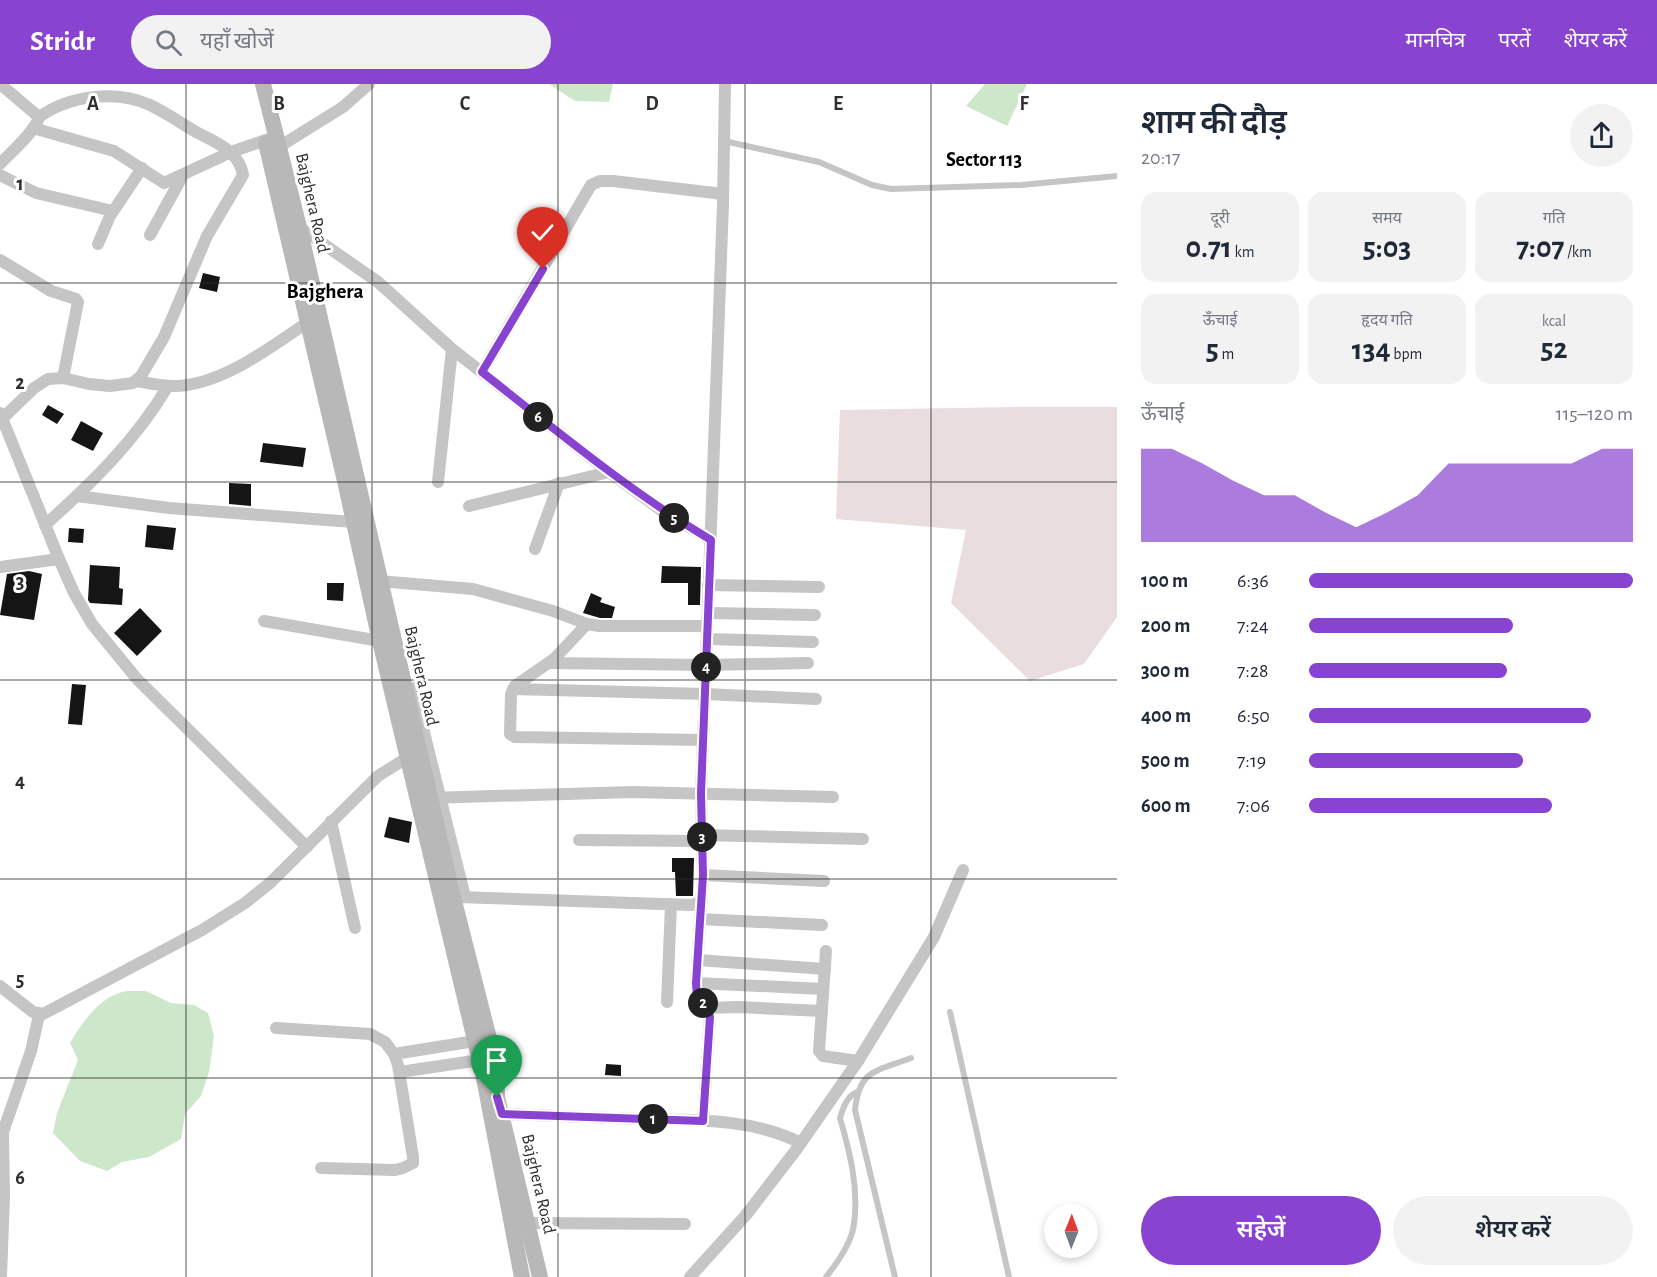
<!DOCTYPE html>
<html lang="hi">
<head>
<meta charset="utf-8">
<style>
  :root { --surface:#fff; --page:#f2f2f3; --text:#1f2937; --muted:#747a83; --accent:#8844d0 }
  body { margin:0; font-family:"Alegreya Sans","Noto Sans Devanagari",sans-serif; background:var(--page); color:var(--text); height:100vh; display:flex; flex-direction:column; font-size:22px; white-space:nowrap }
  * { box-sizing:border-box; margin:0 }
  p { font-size:20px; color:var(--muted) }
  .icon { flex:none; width:33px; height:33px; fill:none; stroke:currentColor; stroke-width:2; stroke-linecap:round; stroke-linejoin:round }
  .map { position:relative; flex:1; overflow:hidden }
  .drawer { display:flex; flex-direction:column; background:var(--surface); width:540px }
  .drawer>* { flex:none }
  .needle { width:39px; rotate:1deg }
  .fabs { position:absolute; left:1044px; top:1120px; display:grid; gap:12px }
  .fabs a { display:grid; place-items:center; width:54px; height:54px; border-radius:50%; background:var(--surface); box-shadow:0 3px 9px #0003; font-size:30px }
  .pin { position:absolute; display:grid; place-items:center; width:51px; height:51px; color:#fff; margin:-62px -26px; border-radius:50% 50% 50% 0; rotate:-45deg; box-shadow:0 0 6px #0007 }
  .pin .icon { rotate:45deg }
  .km { position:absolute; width:30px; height:30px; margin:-15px; border-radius:50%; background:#222; color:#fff; font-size:16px; line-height:30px; text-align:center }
  .round { display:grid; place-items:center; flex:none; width:63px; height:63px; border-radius:32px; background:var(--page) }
  .head { display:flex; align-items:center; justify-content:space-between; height:102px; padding:0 24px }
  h1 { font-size:33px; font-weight:600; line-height:45px }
  .stats { display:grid; grid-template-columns:repeat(3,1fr); gap:9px; height:102px; padding:6px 24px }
  .stats div { display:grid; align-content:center; border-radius:15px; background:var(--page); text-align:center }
  .stats b { font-size:30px; font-weight:600 }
  .stats small { font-size:16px; font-weight:400 }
  .stats p { font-size:16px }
  .chart { height:168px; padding:12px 24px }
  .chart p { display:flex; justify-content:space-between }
  .chart svg { width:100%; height:108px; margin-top:6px; fill:var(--accent); opacity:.7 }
  .button { display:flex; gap:12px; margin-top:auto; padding:12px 24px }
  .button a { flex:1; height:69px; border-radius:36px; background:var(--accent); color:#fff; font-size:24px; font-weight:600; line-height:69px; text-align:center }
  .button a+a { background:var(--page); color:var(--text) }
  ul { padding:0 24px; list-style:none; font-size:20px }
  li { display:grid; grid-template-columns:96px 72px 1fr; align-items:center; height:45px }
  li i { height:15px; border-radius:8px; background:var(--accent) }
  header { display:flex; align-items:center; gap:36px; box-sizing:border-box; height:84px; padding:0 30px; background:var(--accent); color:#fff }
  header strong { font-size:28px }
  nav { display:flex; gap:33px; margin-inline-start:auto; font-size:21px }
  .search { width:420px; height:54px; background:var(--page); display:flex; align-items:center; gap:15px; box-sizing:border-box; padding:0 21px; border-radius:33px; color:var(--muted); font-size:22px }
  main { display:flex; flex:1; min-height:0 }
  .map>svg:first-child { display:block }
  .green { fill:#e9dddd }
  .water { fill:#cde7cb }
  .building { fill:#151515 }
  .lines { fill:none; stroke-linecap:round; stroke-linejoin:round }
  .lane { stroke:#c5c5c5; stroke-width:6 }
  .street { stroke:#c5c5c5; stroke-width:12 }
  .secondary { stroke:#b8b8b8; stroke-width:16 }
  .route-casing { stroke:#fff; stroke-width:12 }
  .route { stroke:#8844d0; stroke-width:8 }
  .grid { fill:none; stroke:#2e2e2e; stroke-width:1.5; stroke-opacity:0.55 }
  .labels { text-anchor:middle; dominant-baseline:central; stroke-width:6; stroke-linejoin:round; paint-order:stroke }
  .street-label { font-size:18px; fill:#2e2e2e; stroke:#fff }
  .neighbourhood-label { font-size:20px; font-weight:bold; fill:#000; stroke:#fff }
  .quarter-label { font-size:21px; font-weight:bold; fill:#000; stroke:#fff }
  .grid-label { font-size:20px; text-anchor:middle; font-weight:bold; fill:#2e2e2e; stroke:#fff; stroke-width:6; stroke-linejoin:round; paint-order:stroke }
</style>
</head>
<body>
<header>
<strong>Stridr</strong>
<div class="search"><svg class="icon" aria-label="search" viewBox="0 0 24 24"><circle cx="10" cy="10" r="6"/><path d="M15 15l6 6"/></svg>यहाँ खोजें</div>
<nav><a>मानचित्र</a><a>परतें</a><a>शेयर करें</a></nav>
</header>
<main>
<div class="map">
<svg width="1117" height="1193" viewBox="0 0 1117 1193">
  <rect width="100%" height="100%" fill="#fff"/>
  <polygon class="green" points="1014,323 1117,323 1117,533 1084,580 1030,597 951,519 966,446 836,435 840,326"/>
  <g class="water">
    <polygon points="549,0 613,0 609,18 575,17"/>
    <polygon points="985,0 1027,0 1007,42 966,22"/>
    <path d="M127 907H146L171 919 194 921 208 929 214 952 209 988 201 1012 185 1030 181 1055 149 1073 122 1078 107 1087 80 1077 53 1049 57 1029 78 976 70 959C83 937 101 911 127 907Z"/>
  </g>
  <g class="building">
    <polygon points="203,189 220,193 217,208 199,204"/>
    <polygon points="48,321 64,330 57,340 42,331"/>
    <polygon points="81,337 103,349 93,367 71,356"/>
    <polygon points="263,359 306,364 303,383 260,378"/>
    <polygon points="229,399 251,400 251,422 229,420"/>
    <polygon points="147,441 176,444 173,466 145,463"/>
    <polygon points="69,444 84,445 83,459 68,458"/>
    <polygon points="90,481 120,483 119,504 123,505 122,521 90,519 88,516"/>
    <polygon points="662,482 701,483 700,521 688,521 688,499 661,499"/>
    <polygon points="29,487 42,490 34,536 0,531 7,490"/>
    <polygon points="327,499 344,499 343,517 327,516"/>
    <polygon points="591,509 602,514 600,518 615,523 612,534 600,534 583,529"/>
    <polygon points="140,524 162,547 137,572 114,549"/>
    <polygon points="72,600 86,601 82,641 68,640"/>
    <polygon points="389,733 412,738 409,759 384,753"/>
    <polygon points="672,774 694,774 693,812 676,812 675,788 672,788"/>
    <polygon points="606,980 621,981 621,992 605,991"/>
  </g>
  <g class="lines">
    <g class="lane">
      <polyline points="724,57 819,78 872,101 891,105 1021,101 1117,92"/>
      <polyline points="950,928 1009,1193"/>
      <path d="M826 1193C838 1178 852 1158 854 1140 859 1104 850 1069 840 1034 843 1024 847 1012 857 1008"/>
      <path d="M895 1193 855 1026C859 985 877 987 911 974"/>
    </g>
    <g class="street">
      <polyline points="0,0 39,33"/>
      <polyline points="33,44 114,67 164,99 231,68 272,54"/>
      <polyline points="274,66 343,23 369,0"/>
      <path d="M0 80C10 69 36 47 39 33 70 11 116 6 150 21 167 29 182 40 198 49 217 59 239 67 243 91L207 152 164 253 141 292 133 299 110 302 89 300 63 294 48 295 34 304 3 334"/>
      <polyline points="0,91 36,109 113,127"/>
      <polyline points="299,143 378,198 452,265 609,388 661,426 711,456"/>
      <polyline points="150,151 183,91"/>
      <polyline points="98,160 110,132 142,84"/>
      <polyline points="0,176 51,207 76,215 78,218 63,294"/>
      <polyline points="482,288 591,101 600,97 613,97 723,110"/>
      <path d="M136 297C148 299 161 302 174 302 220 302 271 263 308 238"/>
      <polyline points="0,329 59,475 74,509 92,540 137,595 307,763"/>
      <polyline points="438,398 452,265"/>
      <polyline points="77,412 169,424 353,438"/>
      <polyline points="469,422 609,388"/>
      <path d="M45 441C92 399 136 356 168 302"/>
      <polyline points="535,465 559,399"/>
      <polyline points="0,483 59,475"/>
      <polyline points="379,497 473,505 553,527 587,540 599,542 708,542"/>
      <polyline points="708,501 819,503"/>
      <polyline points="708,529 815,531"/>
      <polyline points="264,537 380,557"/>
      <polyline points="587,540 554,575 515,602 511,610 510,650 515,653 703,656"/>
      <polyline points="707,555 813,558"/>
      <polyline points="549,579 706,581 808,579"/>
      <polyline points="413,604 465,813"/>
      <polyline points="513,605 706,610 816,615"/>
      <polyline points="429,714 633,708 833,713"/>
      <polyline points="331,737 355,844"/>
      <polyline points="702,751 863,755"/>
      <polyline points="579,756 702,757"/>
      <polyline points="703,791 824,797"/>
      <polyline points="457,813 691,821 701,818"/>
      <polyline points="700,835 822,841"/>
      <polyline points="826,867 819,967 823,972 858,977"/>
      <polyline points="698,876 825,885"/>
      <polyline points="696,899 823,905"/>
      <polyline points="0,902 33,928 43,930 202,846 245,819 270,799 378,692 413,670"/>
      <polyline points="667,918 671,820"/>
      <polyline points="708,924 738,923 822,927"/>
      <polyline points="276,944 370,950 385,958 394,970 398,981 413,1073 413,1079 403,1084 395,1086 321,1084"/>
      <polyline points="394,970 475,957"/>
      <polyline points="400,988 480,976"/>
      <path d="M502 1030C548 1032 594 1033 640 1035 695 1036 751 1034 801 1059"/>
      <polyline points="703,1037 710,933 708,924 697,914 696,899 703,791 701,709 723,120 725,0"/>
      <polyline points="527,1139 685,1140"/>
      <polyline points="1,1193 4,1112 3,1048 31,967 39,931"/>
      <polyline points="690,1193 746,1131 796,1066 858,977 934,853 963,786"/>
    </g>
    <g class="secondary">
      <polyline points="263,0 299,143 453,813 496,982 497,1013 540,1193"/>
      <polyline points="266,59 345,397 380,557 484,994 522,1193"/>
    </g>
  </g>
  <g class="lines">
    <defs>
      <path id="route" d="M497 1013 502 1030 703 1037 710 933 708 924 697 914 696 899 703 791 701 709 711 456C629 407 557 347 482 288L543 185"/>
    </defs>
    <use href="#route" class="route-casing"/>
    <use href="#route" class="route"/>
  </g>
  <path class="grid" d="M186 0V1193M372 0V1193M558 0V1193M745 0V1193M931 0V1193M0 199H1117M0 398H1117M0 596H1117M0 795H1117M0 994H1117"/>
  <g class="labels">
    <g class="street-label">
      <text transform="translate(312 119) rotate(77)">Bajghera Road</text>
      <text transform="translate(421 592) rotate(77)">Bajghera Road</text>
      <text transform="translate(538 1100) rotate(77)">Bajghera Road</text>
    </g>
    <g class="neighbourhood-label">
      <text x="984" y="76">Sector 113</text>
    </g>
    <g class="quarter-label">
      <text x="325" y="207">Bajghera</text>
    </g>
  </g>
  <g class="grid-label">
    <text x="93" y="26">A</text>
    <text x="279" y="26">B</text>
    <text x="465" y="26">C</text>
    <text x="652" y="26">D</text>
    <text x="838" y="26">E</text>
    <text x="1024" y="26">F</text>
    <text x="20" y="106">1</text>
    <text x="20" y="305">2</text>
    <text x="20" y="504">3</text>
    <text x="20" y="703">4</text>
    <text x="20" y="902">5</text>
    <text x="20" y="1100">6</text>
  </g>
</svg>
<div class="fabs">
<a><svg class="needle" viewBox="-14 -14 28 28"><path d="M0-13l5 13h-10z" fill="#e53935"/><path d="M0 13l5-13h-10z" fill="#747a83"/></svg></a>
</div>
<div class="pin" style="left:497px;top:1013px;background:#1e9e55"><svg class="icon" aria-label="arrive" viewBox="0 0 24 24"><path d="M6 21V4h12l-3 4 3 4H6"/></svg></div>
<div class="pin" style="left:543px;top:185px;background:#d93025"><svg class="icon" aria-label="check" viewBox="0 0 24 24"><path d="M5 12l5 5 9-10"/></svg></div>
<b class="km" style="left:653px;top:1035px">1</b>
<b class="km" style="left:703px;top:919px">2</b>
<b class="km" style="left:702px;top:753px">3</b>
<b class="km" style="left:706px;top:583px">4</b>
<b class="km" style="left:674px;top:434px">5</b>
<b class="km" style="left:538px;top:333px">6</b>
</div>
<section class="drawer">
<div class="head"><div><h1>शाम की दौड़</h1><p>20:17</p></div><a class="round"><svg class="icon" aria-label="share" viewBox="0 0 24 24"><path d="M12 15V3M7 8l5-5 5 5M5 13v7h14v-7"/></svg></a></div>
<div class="stats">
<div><p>दूरी</p><b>0.71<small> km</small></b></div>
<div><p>समय</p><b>5:03</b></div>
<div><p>गति</p><b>7:07<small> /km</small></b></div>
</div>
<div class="stats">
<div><p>ऊँचाई</p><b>5<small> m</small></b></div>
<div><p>हृदय गति</p><b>134<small> bpm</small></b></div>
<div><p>kcal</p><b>52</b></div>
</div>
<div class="chart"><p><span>ऊँचाई</span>115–120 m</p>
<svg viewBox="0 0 160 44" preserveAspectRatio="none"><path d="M0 44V6L10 6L20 12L30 19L40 25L50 25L60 32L70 38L80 32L90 25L100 12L110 12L120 12L130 12L140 12L150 6L160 6V44z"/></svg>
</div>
<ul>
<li><b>100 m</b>6:36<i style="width:100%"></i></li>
<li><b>200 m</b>7:24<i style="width:63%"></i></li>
<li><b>300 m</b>7:28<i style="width:61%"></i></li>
<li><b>400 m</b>6:50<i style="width:87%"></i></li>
<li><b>500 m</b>7:19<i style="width:66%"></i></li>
<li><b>600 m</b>7:06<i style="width:75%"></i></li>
</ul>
<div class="button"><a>सहेजें</a><a>शेयर करें</a></div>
</section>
</main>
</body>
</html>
